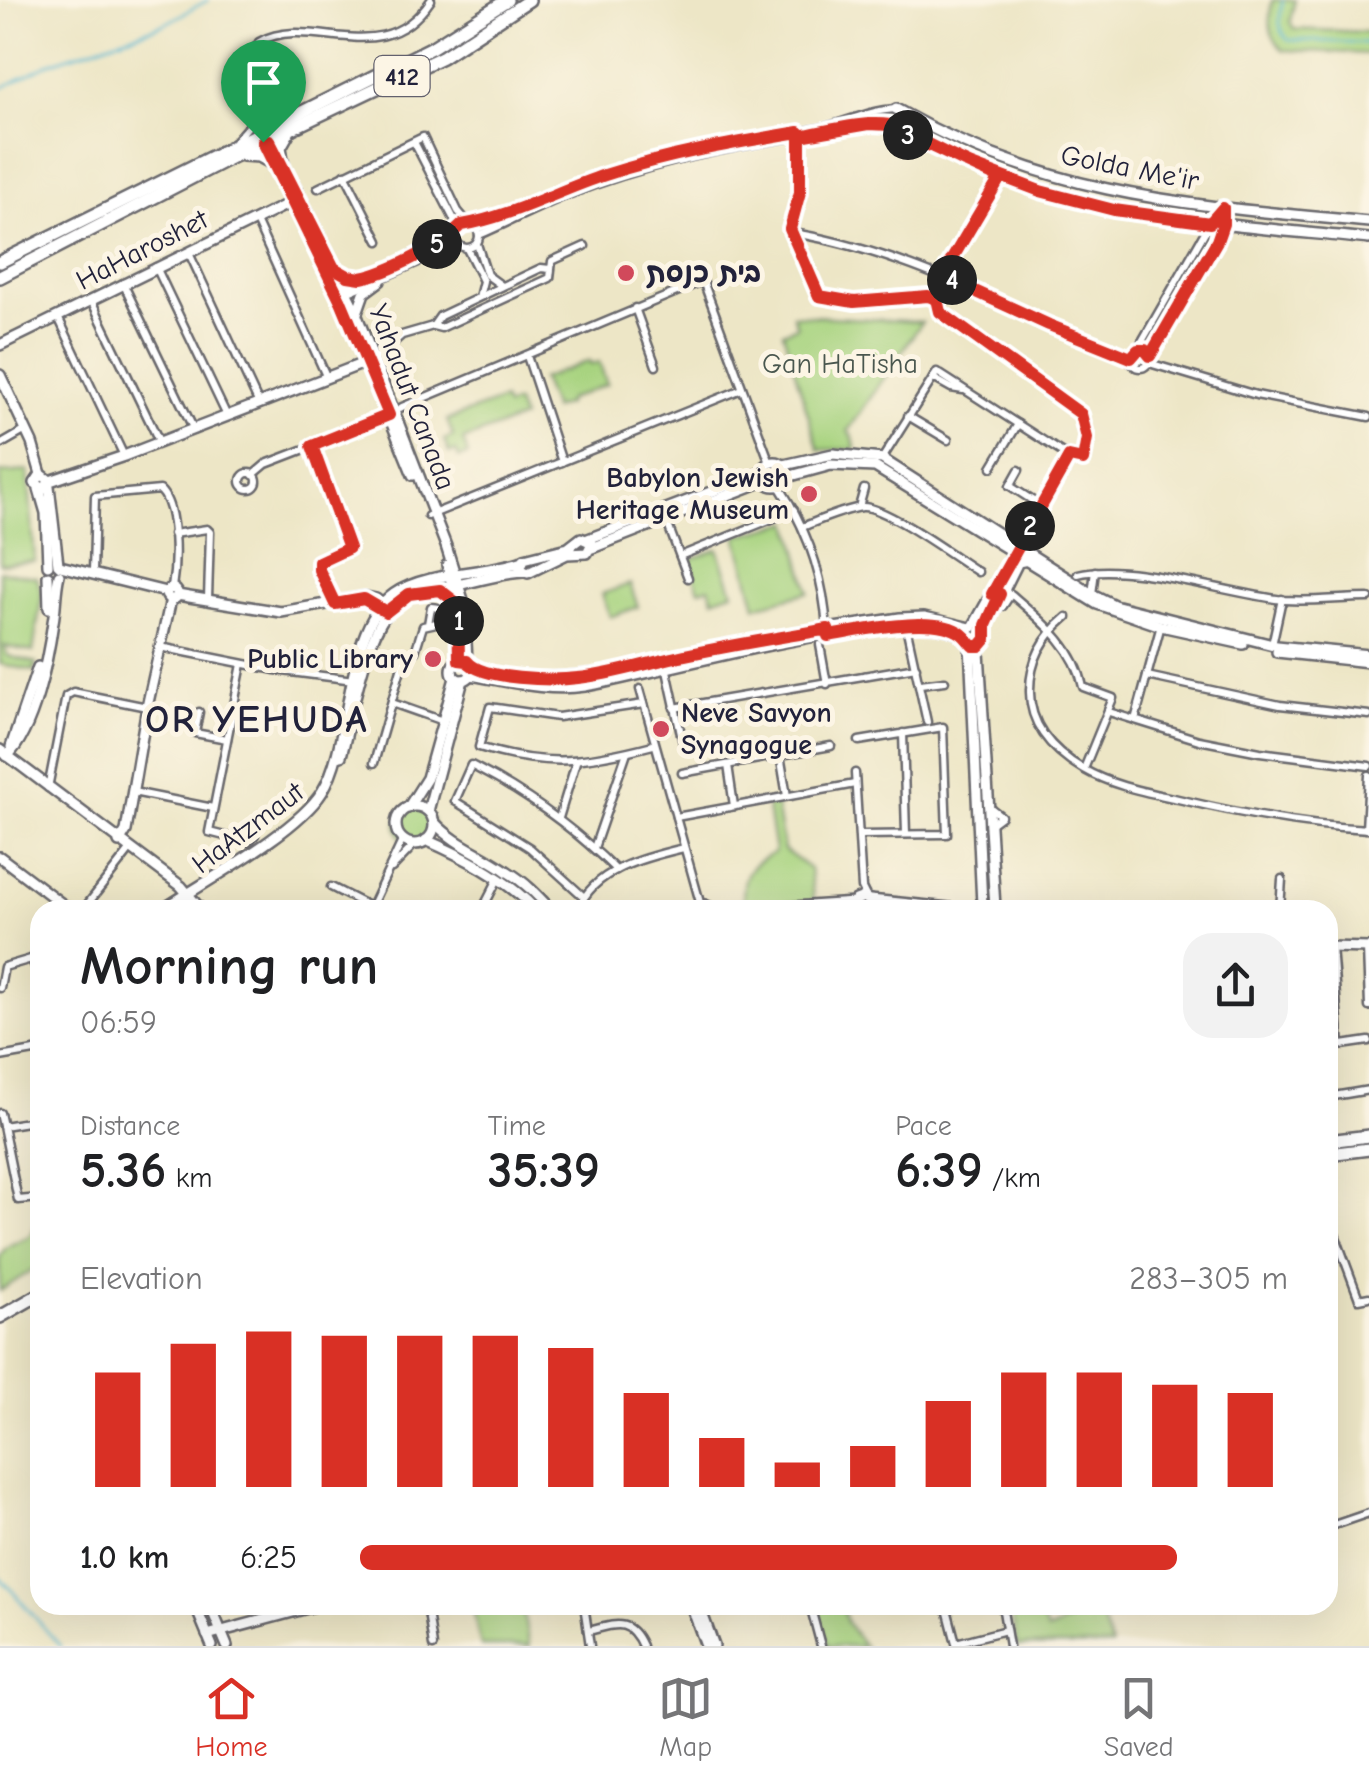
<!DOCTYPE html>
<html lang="en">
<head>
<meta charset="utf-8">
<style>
  :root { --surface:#fff; --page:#f2f2f2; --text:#202124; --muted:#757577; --line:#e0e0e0; --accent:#d93025 }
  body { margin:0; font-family:"Comic Neue","Playpen Sans Hebrew",sans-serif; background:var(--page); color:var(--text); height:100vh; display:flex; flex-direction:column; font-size:38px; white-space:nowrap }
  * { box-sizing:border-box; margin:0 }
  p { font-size:32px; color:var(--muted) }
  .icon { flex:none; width:55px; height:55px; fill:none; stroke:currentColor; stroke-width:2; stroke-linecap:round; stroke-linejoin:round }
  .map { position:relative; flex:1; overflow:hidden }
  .panel { position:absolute; left:30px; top:900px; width:1308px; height:715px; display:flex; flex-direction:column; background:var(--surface); border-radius:30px; box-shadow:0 10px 40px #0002 }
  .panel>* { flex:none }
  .pin { position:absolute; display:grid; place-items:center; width:85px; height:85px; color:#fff; margin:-102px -42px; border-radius:50% 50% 50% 0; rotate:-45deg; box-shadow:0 0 10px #0007 }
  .pin .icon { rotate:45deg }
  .km { position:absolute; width:50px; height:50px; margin:-25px; border-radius:50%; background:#222; color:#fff; font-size:28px; line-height:50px; text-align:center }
  .round { display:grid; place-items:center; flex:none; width:105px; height:105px; border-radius:30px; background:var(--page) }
  .headline { display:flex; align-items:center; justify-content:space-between; height:170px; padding:0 50px }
  h1 { font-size:55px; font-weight:800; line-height:75px }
  .metrics { display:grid; grid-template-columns:repeat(3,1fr); gap:15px; height:170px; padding:10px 50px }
  .metrics div { display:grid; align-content:center }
  .metrics b { font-size:50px; font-weight:800 }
  .metrics small { font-size:28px; font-weight:400 }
  .metrics p { font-size:28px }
  .chart { height:280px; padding:20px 50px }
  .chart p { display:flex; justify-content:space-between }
  .chart svg { width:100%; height:180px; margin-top:10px; stroke:var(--accent); stroke-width:6 }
  ul { padding:0 50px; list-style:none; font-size:32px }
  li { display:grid; grid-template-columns:160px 120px 1fr; align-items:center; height:75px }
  li i { height:25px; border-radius:12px; background:var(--accent) }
  .menu { display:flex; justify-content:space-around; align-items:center; height:140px; border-top:2px solid var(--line); background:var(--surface); font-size:28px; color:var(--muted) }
  .menu a { display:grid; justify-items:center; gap:5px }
  .menu .selected { color:var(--accent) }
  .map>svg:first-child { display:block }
  .green { fill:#a7d37f; stroke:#647a5d; stroke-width:2.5 }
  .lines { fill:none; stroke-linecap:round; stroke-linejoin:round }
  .stream { stroke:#54b7d2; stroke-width:2.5 }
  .street-casing { stroke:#69676c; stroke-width:11 }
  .secondary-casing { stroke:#69676c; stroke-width:14 }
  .primary-casing { stroke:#69676c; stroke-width:16 }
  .street { stroke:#fff; stroke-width:6 }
  .secondary { stroke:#fff; stroke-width:9 }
  .primary { stroke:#fff; stroke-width:11 }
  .route-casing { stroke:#fff; stroke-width:20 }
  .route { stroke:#d93025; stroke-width:12 }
  .poi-dot { fill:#d1495b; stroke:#fcf5e5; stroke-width:4 }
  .labels { text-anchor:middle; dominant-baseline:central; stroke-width:10; stroke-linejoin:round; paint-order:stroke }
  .shield { fill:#fcf5e5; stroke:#63616e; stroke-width:2.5 }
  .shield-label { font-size:25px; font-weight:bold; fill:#22223b }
  .street-label { font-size:28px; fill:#22223b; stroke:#fcf5e5 }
  .poi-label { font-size:28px; font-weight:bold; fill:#22223b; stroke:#fcf5e5; text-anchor:start }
  .park-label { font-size:28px; fill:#4a574f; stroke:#fcf5e5 }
  .district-label { font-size:38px; font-weight:bold; letter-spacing:2.5px; fill:#22223b; stroke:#fcf5e5 }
</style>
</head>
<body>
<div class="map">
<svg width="1369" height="1646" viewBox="0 0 1369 1646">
  <rect width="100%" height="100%" fill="#fcf5e5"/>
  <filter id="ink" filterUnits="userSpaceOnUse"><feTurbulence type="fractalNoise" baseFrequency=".01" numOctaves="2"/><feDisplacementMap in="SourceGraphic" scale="20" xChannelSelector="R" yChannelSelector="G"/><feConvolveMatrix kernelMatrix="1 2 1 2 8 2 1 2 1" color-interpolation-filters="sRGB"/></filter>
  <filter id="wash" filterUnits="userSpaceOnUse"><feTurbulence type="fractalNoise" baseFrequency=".0048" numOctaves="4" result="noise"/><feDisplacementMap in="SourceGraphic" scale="40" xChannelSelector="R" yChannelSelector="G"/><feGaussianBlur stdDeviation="2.25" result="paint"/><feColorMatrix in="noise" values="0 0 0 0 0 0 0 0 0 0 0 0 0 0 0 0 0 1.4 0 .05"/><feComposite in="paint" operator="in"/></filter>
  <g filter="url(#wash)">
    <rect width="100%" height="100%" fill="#ede6c6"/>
    <g class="green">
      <path d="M1272 0H1295L1290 21 1294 29 1369 32V54L1283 50C1267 33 1268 22 1272 0Z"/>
      <polygon points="793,315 922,322 848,431 853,437 855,449 819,450 783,332 797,326"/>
      <polygon points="589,361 591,365 599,362 607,384 567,400 567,404 553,409 541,379"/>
      <polygon points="503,400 506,407 516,403 522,418 463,440 468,455 459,458 456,451 449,453 444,440 453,436 447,420"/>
      <polygon points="28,471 35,561 0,564 0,473"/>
      <polygon points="790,522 809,592 756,606 737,536"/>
      <polygon points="718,549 733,592 713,599 709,587 699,590 688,560"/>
      <polygon points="0,571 37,577 42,595 33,652 4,646 8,656 36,663 34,671 0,664"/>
      <polygon points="630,584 638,607 610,617 602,594"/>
      <path d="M775 801 784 850 810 869 814 902 743 905C743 873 746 867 775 852L767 802Z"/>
      <circle cx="415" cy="825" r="18"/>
      <path d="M40 1206V1265L0 1291C0 1282 0 1266 0 1257 9 1233 42 1250 36 1207Z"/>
      <polygon points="472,1605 522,1605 529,1646 481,1646"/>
      <polygon points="816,1605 842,1605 847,1623 864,1646 828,1646"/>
      <polygon points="1010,1605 1038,1605 1047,1631 1099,1609 1111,1646 1017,1646"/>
    </g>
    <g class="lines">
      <g class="stream">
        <path d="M1283 0C1280 16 1276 27 1288 40L1369 43"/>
        <polyline points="0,89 50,63 165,24 208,0"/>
        <polyline points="0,1577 60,1646"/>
      </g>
    </g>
  </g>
  <g filter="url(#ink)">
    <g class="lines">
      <defs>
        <g id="street">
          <path d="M290 114 271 113 261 99 250 59 259 42C313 12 382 73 431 0"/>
          <polyline points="799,132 800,184 798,206 790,229 819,296 854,302 929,296 937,299 941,312 1081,414 1087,438 1083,460 1069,457 937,372 882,459"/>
          <polyline points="799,136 869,124 891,125"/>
          <polyline points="236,140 260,113 261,102"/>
          <polyline points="414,142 458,227"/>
          <polyline points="345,174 379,241"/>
          <polyline points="318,188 423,137 458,211 469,224"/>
          <polyline points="256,221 327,378"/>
          <circle cx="467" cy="236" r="12"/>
          <path d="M473 225C520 212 563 188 610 173 680 151 750 142 822 128 847 122 870 110 896 109"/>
          <path d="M799 234C917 255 1019 316 1131 357"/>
          <path d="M479 235C510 222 539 206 570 194 641 166 712 151 786 138"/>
          <polyline points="477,244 487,275 502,286"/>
          <polyline points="467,249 483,281 479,297"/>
          <polyline points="189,253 259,404"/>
          <polyline points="156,267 227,416"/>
          <polyline points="550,269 541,268 440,316 433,326 441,328 550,278 552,261 585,246"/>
          <polyline points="942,276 1000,178"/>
          <polyline points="123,283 194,430"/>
          <polyline points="342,290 455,234"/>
          <polyline points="344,294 458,245"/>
          <polyline points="91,300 160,443"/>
          <polyline points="635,308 656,366"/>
          <polyline points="58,317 124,456"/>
          <circle cx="1140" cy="359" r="9"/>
          <polyline points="1137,350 1210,223 1222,209"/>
          <polyline points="527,356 562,462"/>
          <polyline points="1150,356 1217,241 1223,224 1223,208"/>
          <polyline points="374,360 402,335 433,326"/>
          <polyline points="1149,363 1256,395 1369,417"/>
          <polyline points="933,378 951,388 963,390"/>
          <polyline points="908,416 948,440"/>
          <polyline points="0,445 26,430"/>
          <polyline points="312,446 349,548 319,563 319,570 335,603"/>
          <polyline points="992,467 1018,424"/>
          <polyline points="1019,470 1010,486 1041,506"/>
          <circle cx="249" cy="481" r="8"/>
          <polyline points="253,475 266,464 380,420 402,407 703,281 770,463"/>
          <path d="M779 486C808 530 824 577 827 630"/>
          <polyline points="859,507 864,489"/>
          <polyline points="428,516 742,389"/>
          <polyline points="660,521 668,525 688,578"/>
          <path d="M802 527C820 520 842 510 862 507 884 505 956 558 978 572"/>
          <polyline points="173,534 207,529 210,532 208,599"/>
          <polyline points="1018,546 1069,457"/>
          <polyline points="680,556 794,510"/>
          <path d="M93 573 95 496 160 490C178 507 176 564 172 588"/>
          <path d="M1078 574C1130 561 1228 594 1284 600 1312 602 1341 598 1369 598"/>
          <polyline points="1092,594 1095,571"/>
          <path d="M1003 606 1011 594C1042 621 1075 646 1083 687L1113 698 1084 769"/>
          <path d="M1067 617C1044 636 1030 660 1030 690 1029 726 1053 751 1083 769 1112 786 1146 792 1178 799 1241 814 1304 826 1369 829"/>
          <polyline points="906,626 927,722"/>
          <polyline points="820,645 827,684"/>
          <polyline points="1272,645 1282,599"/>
          <polyline points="160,647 275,670 354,680"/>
          <polyline points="666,666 683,743"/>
          <polyline points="1147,676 1280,705 1369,715"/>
          <polyline points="920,684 945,681"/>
          <polyline points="640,689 701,906"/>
          <polyline points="392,703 443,721"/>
          <path d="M644 704 558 717 490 707 479 747C546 768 588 762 653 745"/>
          <polyline points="674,708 916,667"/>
          <polyline points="199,712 195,733 227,739"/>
          <polyline points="1109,712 1199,740 1260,752 1369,766"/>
          <polyline points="1135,720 1161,625"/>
          <polyline points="903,733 906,834"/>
          <polyline points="859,741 943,727 947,834 860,835"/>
          <polyline points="780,755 787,796"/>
          <polyline points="374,763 403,662 406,654 415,652 423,626 441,622 439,608 431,607 428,624"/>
          <polyline points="728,765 734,806"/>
          <polyline points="682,773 831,746"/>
          <polyline points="855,773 862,888 867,898"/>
          <polyline points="48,788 66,696 73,692 147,707"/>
          <polyline points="133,792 213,808"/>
          <polyline points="988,806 1001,816 989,825"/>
          <polyline points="676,817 855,784"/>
          <polyline points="559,818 576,762"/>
          <polyline points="1366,829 1369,775"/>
          <polyline points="236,838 244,830 255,835 248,842 209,832 242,664"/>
          <polyline points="594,848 627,752"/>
          <polyline points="392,868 415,844"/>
          <polyline points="331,887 376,910"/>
          <path d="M584 897 530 848 455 801 471 765C526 793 572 826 616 870"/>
          <polyline points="371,907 403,839"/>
          <polyline points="83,910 130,850"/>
          <polyline points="482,910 498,879"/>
          <path d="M578 910C593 869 646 857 684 848"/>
          <polyline points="1280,910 1282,879"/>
          <polyline points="1332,947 1340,1046"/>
          <polyline points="1367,948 1369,1007"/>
          <polyline points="31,959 40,951"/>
          <polyline points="0,988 4,967 31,959 36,968 39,1007"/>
          <polyline points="1328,1047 1369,1041"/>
          <polyline points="0,1057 40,1050"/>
          <polyline points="1328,1097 1369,1090"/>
          <polyline points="0,1113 3,1126 40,1120"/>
          <polyline points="3,1126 18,1200 40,1198"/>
          <polyline points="1333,1229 1359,1299 1369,1297"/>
          <polyline points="1328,1527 1369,1513"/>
          <polyline points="427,1605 433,1646"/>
          <polyline points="584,1605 590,1646"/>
          <polyline points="700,1605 712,1610 732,1605"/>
          <polyline points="810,1605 821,1646"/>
          <polyline points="946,1605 956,1643 1006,1630"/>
          <polyline points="1002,1605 1009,1646"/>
          <path d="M588 1631C614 1625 629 1616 642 1646"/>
        </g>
        <g id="secondary">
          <path d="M896 109C1055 199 1193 205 1369 222"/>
          <path d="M891 125C1049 216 1193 221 1369 239"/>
          <polyline points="266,136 300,197 354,308 446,546 464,603 467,661"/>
          <polyline points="262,138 350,321 413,475"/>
          <polyline points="337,270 348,276 367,277"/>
          <polyline points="357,313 364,293 380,281"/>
          <polyline points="0,345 294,201"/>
          <polyline points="0,375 32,443 41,474"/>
          <circle cx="775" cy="474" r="12"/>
          <polyline points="784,465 833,454 882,459 1092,594 1114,605 1277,646 1369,655"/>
          <polyline points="787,477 831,465 875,467 1097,604 1161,626 1243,644"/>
          <polyline points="50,481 41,474 35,483 44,489 50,481 124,456 372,360"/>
          <polyline points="49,486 58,564"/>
          <polyline points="39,489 46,513 48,565"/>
          <polygon points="581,538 592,543 587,553 567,554 528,573 520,569 524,559 568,548"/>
          <polyline points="588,539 763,472"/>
          <polyline points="592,548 764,481"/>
          <polyline points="447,565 458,610 459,660"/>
          <polyline points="60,566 166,592"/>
          <polyline points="48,576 49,608"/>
          <circle cx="172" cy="594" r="5.5"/>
          <polyline points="177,595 281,612 366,597 376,599 383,606"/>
          <polyline points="973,627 1017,548"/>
          <polyline points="984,630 1018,562 1028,560"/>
          <polyline points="970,644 982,905"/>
          <polyline points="982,644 979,652 995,907"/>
          <polyline points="1277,652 1369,662"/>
          <circle cx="462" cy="670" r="10"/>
          <path d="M472 668C563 694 635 664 724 646 782 635 841 627 900 618L924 617 970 628"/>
          <path d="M471 675C508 681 547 692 585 686 651 676 922 594 966 639"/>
          <polyline points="11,747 38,667"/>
          <polyline points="0,750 181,886 201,910"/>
          <path d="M7 756C34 731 48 658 53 622 56 607 55 590 59 575"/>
          <path d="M341 756C352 717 366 620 401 599 418 588 442 588 462 584 482 580 502 573 523 572"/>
          <circle cx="415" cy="825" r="19"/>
          <polyline points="408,808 427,778 455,678"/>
          <polyline points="428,811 463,680"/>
          <path d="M434 822C455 845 483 854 508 872 525 882 538 896 551 910"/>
          <path d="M426 840C465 857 507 879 536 910"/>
          <polyline points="119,842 126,831 147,707 171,599"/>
          <polyline points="0,857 70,910"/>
          <polyline points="870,900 959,909 977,908"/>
          <path d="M162 910C204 882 297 832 322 792 354 740 343 630 394 594 425 572 483 574 520 562"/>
          <polyline points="696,910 705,905 716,910"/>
          <polyline points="749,910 855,903"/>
          <polyline points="854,910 856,900 864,897 871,902 872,910"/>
          <polyline points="1328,947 1369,948"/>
          <polyline points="195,1605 212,1646"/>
          <polyline points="210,1605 227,1646"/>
          <polyline points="691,1605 706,1646"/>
          <polyline points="699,1605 714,1646"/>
          <polyline points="207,1635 319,1605"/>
        </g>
        <g id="primary">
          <polyline points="243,155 259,156 274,164"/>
          <polyline points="283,166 280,147 288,133"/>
          <polyline points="0,262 431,48 507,0"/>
          <polyline points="0,277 234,156 442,57 529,0"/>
          <polyline points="1328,1141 1369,1136"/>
          <polyline points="1328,1154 1369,1149"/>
          <polyline points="0,1317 40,1294"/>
        </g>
      </defs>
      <use href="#street" class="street-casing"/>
      <use href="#secondary" class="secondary-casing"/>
      <use href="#primary" class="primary-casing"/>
      <use href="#street" class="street"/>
      <use href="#secondary" class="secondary"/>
      <use href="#primary" class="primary"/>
    </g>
  </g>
  <g class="lines" filter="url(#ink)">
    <defs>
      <path id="route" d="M263 142 341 301 389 415 312 446 349 548 319 562V570L335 604 364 599 386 612 409 594 440 590 458 604 459 660 467 661C481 680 554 681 578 678 610 675 644 664 676 657 726 646 777 638 828 629V636C860 631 935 613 962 634 967 638 969 642 973 646H980L986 639V625L1000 594H992L1069 457 1083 460 1087 438 1081 414 940 312 937 299 928 296 854 302 819 296 790 229 800 192V136L869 124 890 125 964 162 1040 191 1114 210 1210 223 1223 208V224L1217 241 1150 356 1145 350H1138L1131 358 1049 325 942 276 1000 178C962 161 926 145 890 125 861 121 828 131 800 136L799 132C733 143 669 154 605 175 557 191 510 217 462 225 442 245 389 273 361 278L348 276 334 268 269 140 263 142"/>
    </defs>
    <use href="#route" class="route-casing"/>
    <use href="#route" class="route"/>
  </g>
  <g class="poi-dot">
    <circle cx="626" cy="273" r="10"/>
    <circle cx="809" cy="494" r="10"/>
    <circle cx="433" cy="659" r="10"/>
    <circle cx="661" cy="729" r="10"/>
  </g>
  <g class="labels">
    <rect class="shield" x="374.5" y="56" width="55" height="40" rx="8"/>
    <g class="shield-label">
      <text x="402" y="76">412</text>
    </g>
    <g class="street-label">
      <text transform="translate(1130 168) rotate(11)">Golda Me'ir</text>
      <text transform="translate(142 250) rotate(-27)">HaHaroshet</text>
      <text transform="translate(412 397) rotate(69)">Yahadut Canada</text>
      <text transform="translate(248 828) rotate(-37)">HaAtzmaut</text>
    </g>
    <g class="poi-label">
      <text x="646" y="273">בית כנסת</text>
      <text x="789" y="478" text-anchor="end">Babylon Jewish<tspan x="789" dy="32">Heritage Museum</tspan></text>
      <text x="413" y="659" text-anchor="end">Public Library</text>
      <text x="681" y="713">Neve Savyon<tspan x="681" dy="32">Synagogue</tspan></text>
    </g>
    <g class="park-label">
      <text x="840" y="364">Gan HaTisha</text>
    </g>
    <g class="district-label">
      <text x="257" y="720">OR YEHUDA</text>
    </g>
  </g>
</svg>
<div class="pin" style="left:263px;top:142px;background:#1e9e55"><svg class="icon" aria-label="arrive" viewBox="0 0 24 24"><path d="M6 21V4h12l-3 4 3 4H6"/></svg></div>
<b class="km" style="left:459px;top:621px">1</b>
<b class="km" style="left:1030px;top:526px">2</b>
<b class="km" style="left:908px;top:135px">3</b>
<b class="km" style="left:952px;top:280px">4</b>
<b class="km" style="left:437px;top:244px">5</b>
<section class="panel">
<div class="headline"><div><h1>Morning run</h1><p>06:59</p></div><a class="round"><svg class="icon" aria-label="share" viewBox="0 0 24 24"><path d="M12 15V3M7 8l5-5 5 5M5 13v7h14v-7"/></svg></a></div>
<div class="metrics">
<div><p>Distance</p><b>5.36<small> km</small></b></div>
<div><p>Time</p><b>35:39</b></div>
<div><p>Pace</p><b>6:39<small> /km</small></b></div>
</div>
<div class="chart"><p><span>Elevation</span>283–305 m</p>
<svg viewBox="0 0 160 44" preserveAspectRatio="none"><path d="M5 44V16M15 44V9M25 44V6M35 44V7M45 44V7M55 44V7M65 44V10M75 44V21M85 44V32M95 44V38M105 44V34M115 44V23M125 44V16M135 44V16M145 44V19M155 44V21"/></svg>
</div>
<ul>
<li><b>1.0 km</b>6:25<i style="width:88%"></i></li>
</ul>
</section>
</div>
<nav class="menu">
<a class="selected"><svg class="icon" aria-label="home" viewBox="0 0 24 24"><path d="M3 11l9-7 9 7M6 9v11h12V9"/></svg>Home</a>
<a><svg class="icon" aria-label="map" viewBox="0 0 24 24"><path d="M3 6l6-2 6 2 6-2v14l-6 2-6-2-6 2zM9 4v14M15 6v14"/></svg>Map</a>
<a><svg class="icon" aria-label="saved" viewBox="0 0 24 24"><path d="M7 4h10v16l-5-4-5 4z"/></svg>Saved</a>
</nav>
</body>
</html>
